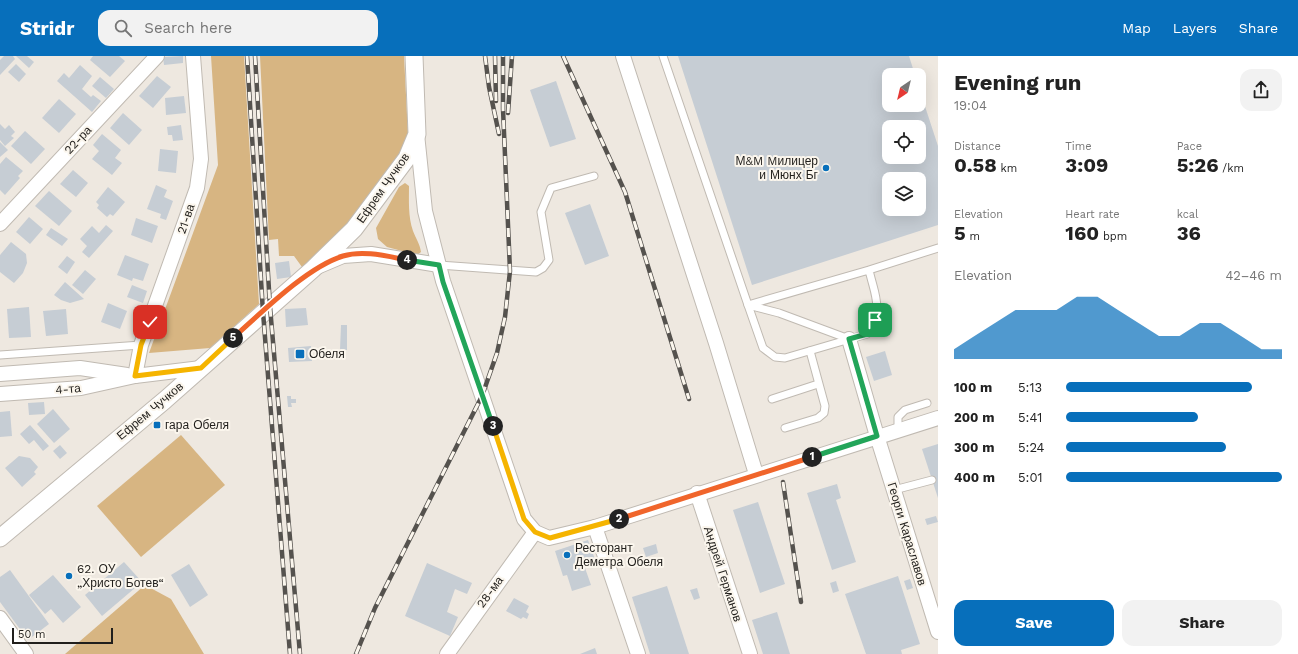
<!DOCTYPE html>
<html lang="en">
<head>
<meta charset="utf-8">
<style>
  :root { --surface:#fff; --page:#f2f2f2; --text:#222; --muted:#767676; --accent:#076fbb }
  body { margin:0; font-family:"Work Sans",sans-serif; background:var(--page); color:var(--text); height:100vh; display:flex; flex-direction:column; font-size:15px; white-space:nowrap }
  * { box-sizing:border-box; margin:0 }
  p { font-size:13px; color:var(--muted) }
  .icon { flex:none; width:22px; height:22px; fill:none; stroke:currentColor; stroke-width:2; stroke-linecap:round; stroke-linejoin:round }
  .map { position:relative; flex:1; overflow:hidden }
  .drawer { display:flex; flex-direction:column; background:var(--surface); width:360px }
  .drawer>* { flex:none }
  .needle { width:26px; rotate:215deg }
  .buttons { position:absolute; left:882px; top:12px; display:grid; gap:8px }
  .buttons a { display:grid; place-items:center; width:44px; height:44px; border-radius:8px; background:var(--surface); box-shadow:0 4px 16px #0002; font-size:20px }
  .scale { position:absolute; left:12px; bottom:10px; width:101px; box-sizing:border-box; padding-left:4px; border:2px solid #211f1c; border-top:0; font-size:11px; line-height:14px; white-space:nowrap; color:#211f1c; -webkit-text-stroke:3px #fbf6ed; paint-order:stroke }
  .pin { position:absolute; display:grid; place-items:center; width:34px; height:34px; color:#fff; margin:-17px; border-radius:8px; box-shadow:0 2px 6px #0006 }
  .km { position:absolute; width:20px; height:20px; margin:-10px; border-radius:50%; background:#222; color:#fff; font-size:11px; line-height:20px; text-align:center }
  .round { display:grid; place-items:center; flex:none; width:42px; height:42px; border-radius:12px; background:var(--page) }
  .overview { display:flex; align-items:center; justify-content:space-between; height:68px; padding:0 16px }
  h1 { font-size:22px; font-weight:700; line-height:30px }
  .stats { display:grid; grid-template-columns:repeat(3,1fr); gap:6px; height:68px; padding:4px 16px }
  .stats div { display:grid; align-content:center }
  .stats b { font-size:20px; font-weight:700 }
  .stats small { font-size:11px; font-weight:400 }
  .stats p { font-size:11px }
  .chart { height:112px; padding:8px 16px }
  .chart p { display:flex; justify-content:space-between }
  .chart svg { width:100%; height:72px; margin-top:4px; fill:var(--accent); opacity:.7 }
  .action { display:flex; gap:8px; margin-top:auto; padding:8px 16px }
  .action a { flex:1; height:46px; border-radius:12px; background:var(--accent); color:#fff; font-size:16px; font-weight:700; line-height:46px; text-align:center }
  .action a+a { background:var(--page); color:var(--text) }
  ul { padding:0 16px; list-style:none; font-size:13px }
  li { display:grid; grid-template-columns:64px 48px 1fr; align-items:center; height:30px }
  li i { height:10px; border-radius:5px; background:var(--accent) }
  header { display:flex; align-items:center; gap:24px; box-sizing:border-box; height:56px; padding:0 20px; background:var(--accent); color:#fff }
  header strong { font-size:19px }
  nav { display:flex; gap:22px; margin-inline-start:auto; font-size:14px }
  .search { width:280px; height:36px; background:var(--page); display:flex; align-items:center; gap:10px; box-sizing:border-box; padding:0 14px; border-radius:12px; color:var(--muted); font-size:15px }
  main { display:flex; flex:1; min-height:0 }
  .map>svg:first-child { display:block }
  .green { fill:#d7b582 }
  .building { fill:#c6cdd4; fill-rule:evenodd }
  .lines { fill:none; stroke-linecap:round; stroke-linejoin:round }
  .service-casing { stroke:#c0bab2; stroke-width:9 }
  .minor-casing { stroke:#c0bab2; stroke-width:16 }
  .tertiary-casing { stroke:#c0bab2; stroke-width:19 }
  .service { stroke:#fff; stroke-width:7 }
  .minor { stroke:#fff; stroke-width:14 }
  .tertiary { stroke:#fff; stroke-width:17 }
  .rail-casing { stroke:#55524e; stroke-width:4.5 }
  .rail { stroke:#fbf6ed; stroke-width:3; stroke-dasharray:9; stroke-linecap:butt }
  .split-1-casing { stroke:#fff; stroke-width:8 }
  .split-2-casing { stroke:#fff; stroke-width:8 }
  .split-3-casing { stroke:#fff; stroke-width:8 }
  .split-4-casing { stroke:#fff; stroke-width:8 }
  .split-5-casing { stroke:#fff; stroke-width:8 }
  .split-6-casing { stroke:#fff; stroke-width:8 }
  .split-1 { stroke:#22a559; stroke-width:5 }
  .split-2 { stroke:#f0652b; stroke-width:5 }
  .split-3 { stroke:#f5b400; stroke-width:5 }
  .split-4 { stroke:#22a559; stroke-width:5 }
  .split-5 { stroke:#f0652b; stroke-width:5 }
  .split-6 { stroke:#f5b400; stroke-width:5 }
  .poi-dot { fill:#076fbb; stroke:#fbf6ed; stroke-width:1.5 }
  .labels { text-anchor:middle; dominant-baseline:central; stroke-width:4; stroke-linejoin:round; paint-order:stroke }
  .street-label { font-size:12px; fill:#211f1c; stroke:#fbf6ed }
  .poi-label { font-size:12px; fill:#211f1c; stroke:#fbf6ed; text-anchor:start }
</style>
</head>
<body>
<header>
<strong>Stridr</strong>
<div class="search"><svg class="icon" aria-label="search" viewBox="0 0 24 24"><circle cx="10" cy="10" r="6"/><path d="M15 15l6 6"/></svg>Search here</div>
<nav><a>Map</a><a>Layers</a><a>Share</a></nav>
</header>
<main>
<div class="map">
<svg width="938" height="598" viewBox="0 0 938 598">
  <rect width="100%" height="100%" fill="#eee8e0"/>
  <g class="green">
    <polygon points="211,0 244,0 259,248 210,292 149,297 218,109"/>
    <polygon points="260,0 404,0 408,78 398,104 339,180 302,211 294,200 279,200 278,183 269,184"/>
    <path d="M405 127 409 130C409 144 408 161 413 175 416 183 420 188 421 196L417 199 387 191 378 183 376 172 399 131Z"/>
    <polygon points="181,379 225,429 141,501 97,450"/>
    <polygon points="145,529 171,543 204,598 65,598"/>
  </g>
  <g class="building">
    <polygon points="4,0 13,0 15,3 0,19 0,4"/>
    <polygon points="16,0 27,0 34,6 29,12"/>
    <polygon points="93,0 119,0 125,5 110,21 90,4"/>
    <polygon points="183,0 183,7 164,9 163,1"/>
    <path d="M678 0H909L915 19H889V49H919V32L938 90V169L752 229ZM889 71H919V101H889ZM889 123H919V153H889Z"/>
    <polygon points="16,8 26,18 19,26 8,16"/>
    <polygon points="80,9 92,20 82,33 91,41 93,39 101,45 92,56 57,25 64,17 69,22"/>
    <polygon points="157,20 171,31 153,52 139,40"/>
    <polygon points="100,21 114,33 106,42 92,30"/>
    <polygon points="556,25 576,83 550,91 530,34"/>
    <polygon points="184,40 186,57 166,59 165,42"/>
    <polygon points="59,43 76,58 59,77 42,62"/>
    <polygon points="123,57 142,74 129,89 110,72"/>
    <polygon points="0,68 5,73 9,69 15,76 11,80 14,82 5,90 0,84"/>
    <polygon points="181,69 183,84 173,85 172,79 168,79 167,71"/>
    <polygon points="25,75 45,93 31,108 11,90"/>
    <polygon points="102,78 121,94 115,102 122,107 112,119 92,103 99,95 93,89"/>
    <polygon points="0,86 8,94 0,101"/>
    <polygon points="160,93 178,95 176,117 158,115"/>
    <polygon points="6,101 23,115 18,120 20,122 5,139 0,134 0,108"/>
    <polygon points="73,114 88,127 76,141 60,128"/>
    <polygon points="156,129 167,134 164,141 173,145 166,164 160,162 161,158 147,153"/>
    <polygon points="108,131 125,146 113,160 110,158 107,161 97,152 99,149 96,146"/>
    <polygon points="49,135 72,155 59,170 35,150"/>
    <polygon points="590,148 609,200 585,209 565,157"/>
    <polygon points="29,161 43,173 30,188 16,176"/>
    <polygon points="136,162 158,170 152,187 131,179"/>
    <polygon points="106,169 113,175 89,202 82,196 87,190 80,183 92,170 99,177"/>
    <polygon points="51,172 68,183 62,190 46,179"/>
    <polygon points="11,186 26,198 27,207 23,217 14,227 0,216 0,199"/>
    <polygon points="125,199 149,208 143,225 133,222 132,225 117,219"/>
    <polygon points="67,200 75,206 67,218 58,211"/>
    <polygon points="289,205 291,221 277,223 275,207"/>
    <polygon points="85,214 96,223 83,238 72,229"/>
    <polygon points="65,226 84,243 70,247 61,244 54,239"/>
    <polygon points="132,229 147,235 143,247 127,241"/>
    <polygon points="108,247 127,255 120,273 101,266"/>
    <polygon points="29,251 31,281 9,282 7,253"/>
    <polygon points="306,252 308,269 286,271 285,253"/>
    <polygon points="66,253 68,278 46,280 43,255"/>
    <polygon points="341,269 347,269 347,294 340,294"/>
    <polygon points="311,290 312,305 289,306 288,292"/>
    <polygon points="885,295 892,319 874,325 866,301"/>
    <polygon points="287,340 291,340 291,343 296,343 296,347 291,347 292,351 288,351"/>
    <polygon points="44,346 45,358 29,359 28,347"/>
    <polygon points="53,353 70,373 54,387 37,368"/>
    <polygon points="10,355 12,380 0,381 0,356"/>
    <polygon points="30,369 49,390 43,395 34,384 29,388 20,378"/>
    <polygon points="938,388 938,442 922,393"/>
    <polygon points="60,389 67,397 60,403 53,395"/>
    <polygon points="19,400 30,402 38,411 34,416 36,418 22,431 5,412"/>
    <polygon points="837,428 841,442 836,444 856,506 832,514 807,437"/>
    <polygon points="758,446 785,528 760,537 733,454"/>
    <polygon points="936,460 938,466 927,469 925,463"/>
    <polygon points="588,484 597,509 585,512 591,529 572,535 567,519 563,520 555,495"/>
    <polygon points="656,488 658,497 646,501 643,492"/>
    <polygon points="124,506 142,526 102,560 85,539"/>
    <polygon points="427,507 472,527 467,538 455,533 447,556 458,561 450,580 405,560"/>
    <polygon points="189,508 208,539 190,551 171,519"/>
    <polygon points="10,514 49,568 28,584 0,546 0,521"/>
    <polygon points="53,519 81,551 63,567 51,553 45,558 29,539"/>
    <polygon points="898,520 920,588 901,594 902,598 866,598 845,538"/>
    <polygon points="910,523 913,532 907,534 904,525"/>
    <polygon points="836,525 839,535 833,537 830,527"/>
    <polygon points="667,530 689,598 650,598 632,541"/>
    <polygon points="697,532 700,542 694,544 690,534"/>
    <polygon points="514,542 529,550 526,556 529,558 527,563 523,561 521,563 506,555"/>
    <polygon points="777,556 790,598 763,598 752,564"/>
    <polygon points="595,592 597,598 580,598"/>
  </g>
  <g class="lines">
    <defs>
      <g id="service">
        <polyline points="663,0 748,249 779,257 849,283"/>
        <polyline points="439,209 536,216 543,212 549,204 541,156 551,132 594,120"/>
        <path d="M869 214 748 249 763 292 775 301 785 302 867 278C883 249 876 244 869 214L938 192"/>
        <polyline points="0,299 141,289"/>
        <polyline points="772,343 818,328"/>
        <polyline points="785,372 818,362 824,357 825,350 810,295"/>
        <polyline points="898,373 898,361 905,354 927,347"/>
        <polyline points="894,434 932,424"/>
      </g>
      <g id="minor">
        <polyline points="623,0 716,287 756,418"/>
        <polyline points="417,78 425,155 443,225 524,463 535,476 549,482 595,471 938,362"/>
        <polyline points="0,168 157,0"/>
        <polyline points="317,211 343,200 371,198 439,209"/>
        <polyline points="849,283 877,380 938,576"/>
        <polyline points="0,318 80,312 127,319"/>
        <polyline points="135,320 141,289 197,132 201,103 193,0"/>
        <polyline points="0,338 81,332 135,320 201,312"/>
        <polyline points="697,437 750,598"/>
        <polyline points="595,471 638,598"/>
        <polyline points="0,562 26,598"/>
        <polyline points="447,598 535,476"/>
      </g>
      <polyline id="tertiary" points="0,482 165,344 313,213 354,173 407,102 417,78 414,0"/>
    </defs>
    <use href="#service" class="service-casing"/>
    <use href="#minor" class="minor-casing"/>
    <use href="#tertiary" class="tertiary-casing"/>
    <use href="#service" class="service"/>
    <use href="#minor" class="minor"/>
    <use href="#tertiary" class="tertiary"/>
    <defs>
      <g id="rail">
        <polyline points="247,0 263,256 290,598"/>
        <polyline points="255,0 270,251 300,598"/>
        <polyline points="485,0 489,31 499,78"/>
        <polyline points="495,0 496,45"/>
        <polyline points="563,0 625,136 689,343"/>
        <polyline points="508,57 512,0"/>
        <polyline points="783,426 801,546"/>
        <polyline points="356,598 375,552 482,340 497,297 505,261 510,215 503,53 503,0"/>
      </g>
    </defs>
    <use href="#rail" class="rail-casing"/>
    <use href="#rail" class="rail"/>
  </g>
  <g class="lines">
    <defs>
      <polyline id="split-1" points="812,401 877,380 849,283 867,278 875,264"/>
      <polyline id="split-2" points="619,463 812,401"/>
      <polyline id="split-3" points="493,370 524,463 535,476 550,482 619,463"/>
      <polyline id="split-4" points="407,204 439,209 443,226 493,370"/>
      <path id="split-5" d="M233 282C261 257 307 211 343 200 363 194 386 200 407 204"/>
      <polyline id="split-6" points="150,266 141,289 135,320 201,312 233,282"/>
    </defs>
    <use href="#split-1" class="split-1-casing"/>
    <use href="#split-2" class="split-2-casing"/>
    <use href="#split-3" class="split-3-casing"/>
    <use href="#split-4" class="split-4-casing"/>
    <use href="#split-5" class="split-5-casing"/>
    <use href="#split-6" class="split-6-casing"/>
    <use href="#split-1" class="split-1"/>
    <use href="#split-2" class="split-2"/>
    <use href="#split-3" class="split-3"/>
    <use href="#split-4" class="split-4"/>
    <use href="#split-5" class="split-5"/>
    <use href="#split-6" class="split-6"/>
  </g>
  <g class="poi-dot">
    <circle cx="826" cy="112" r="4"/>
    <rect x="295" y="293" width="10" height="10" rx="2"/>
    <rect x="153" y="365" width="8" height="8" rx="2"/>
    <circle cx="567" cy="499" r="4"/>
    <circle cx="69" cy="520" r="4"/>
  </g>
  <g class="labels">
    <g class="street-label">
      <text transform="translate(78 84) rotate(-47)">22-ра</text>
      <text transform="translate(383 132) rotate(-55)">Ефрем Чучков</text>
      <text transform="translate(186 163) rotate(-71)">21-ва</text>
      <text transform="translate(68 333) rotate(-5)">4-та</text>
      <text transform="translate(150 355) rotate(-40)">Ефрем Чучков</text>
      <text transform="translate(907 478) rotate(73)">Георги Караславов</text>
      <text transform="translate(723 518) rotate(72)">Андрей Германов</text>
      <text transform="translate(490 536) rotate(-54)">28-ма</text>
    </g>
    <g class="poi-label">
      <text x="818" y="105" text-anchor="end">М&amp;M Mилицер<tspan x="818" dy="14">и Мюнх Бг</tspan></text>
      <text x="309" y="298">Обеля</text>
      <text x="165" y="369">гара Обеля</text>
      <text x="575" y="492">Ресторант<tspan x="575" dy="14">Деметра Обеля</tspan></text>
      <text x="77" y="513">62. ОУ<tspan x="77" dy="14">„Христо Ботев“</tspan></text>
    </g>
  </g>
</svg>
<div class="buttons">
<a><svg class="needle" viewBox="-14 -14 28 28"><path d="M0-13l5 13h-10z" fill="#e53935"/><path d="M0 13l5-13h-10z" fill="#767676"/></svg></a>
<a><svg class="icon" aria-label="locate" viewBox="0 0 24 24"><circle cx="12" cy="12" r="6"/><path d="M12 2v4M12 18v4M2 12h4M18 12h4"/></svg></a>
<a><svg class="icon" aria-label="layers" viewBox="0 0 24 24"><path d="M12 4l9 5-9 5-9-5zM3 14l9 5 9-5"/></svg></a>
</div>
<div class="scale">50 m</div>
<div class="pin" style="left:875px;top:264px;background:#1e9e55"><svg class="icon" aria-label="arrive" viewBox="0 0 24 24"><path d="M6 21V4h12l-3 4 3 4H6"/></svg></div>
<div class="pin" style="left:150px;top:266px;background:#d93025"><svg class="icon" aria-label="check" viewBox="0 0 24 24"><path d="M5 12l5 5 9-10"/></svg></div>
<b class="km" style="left:812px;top:401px">1</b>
<b class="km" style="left:619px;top:463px">2</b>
<b class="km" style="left:493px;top:370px">3</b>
<b class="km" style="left:407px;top:204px">4</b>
<b class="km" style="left:233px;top:282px">5</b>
</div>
<section class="drawer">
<div class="overview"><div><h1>Evening run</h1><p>19:04</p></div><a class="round"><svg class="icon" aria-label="share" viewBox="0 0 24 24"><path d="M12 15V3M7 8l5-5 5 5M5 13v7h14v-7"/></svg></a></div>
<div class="stats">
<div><p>Distance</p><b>0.58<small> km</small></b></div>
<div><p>Time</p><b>3:09</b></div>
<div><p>Pace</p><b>5:26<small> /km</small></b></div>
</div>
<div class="stats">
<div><p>Elevation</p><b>5<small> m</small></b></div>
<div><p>Heart rate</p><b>160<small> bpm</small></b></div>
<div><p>kcal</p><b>36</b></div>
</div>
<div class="chart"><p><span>Elevation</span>42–46 m</p>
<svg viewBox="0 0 160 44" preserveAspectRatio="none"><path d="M0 44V38L10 30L20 22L30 14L40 14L50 14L60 6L70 6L80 14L90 22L100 30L110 30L120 22L130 22L140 30L150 38L160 38V44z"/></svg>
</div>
<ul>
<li><b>100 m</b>5:13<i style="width:86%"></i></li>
<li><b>200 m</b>5:41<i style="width:61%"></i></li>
<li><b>300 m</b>5:24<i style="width:74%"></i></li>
<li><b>400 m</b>5:01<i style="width:100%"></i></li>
</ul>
<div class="action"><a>Save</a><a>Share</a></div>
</section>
</main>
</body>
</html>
